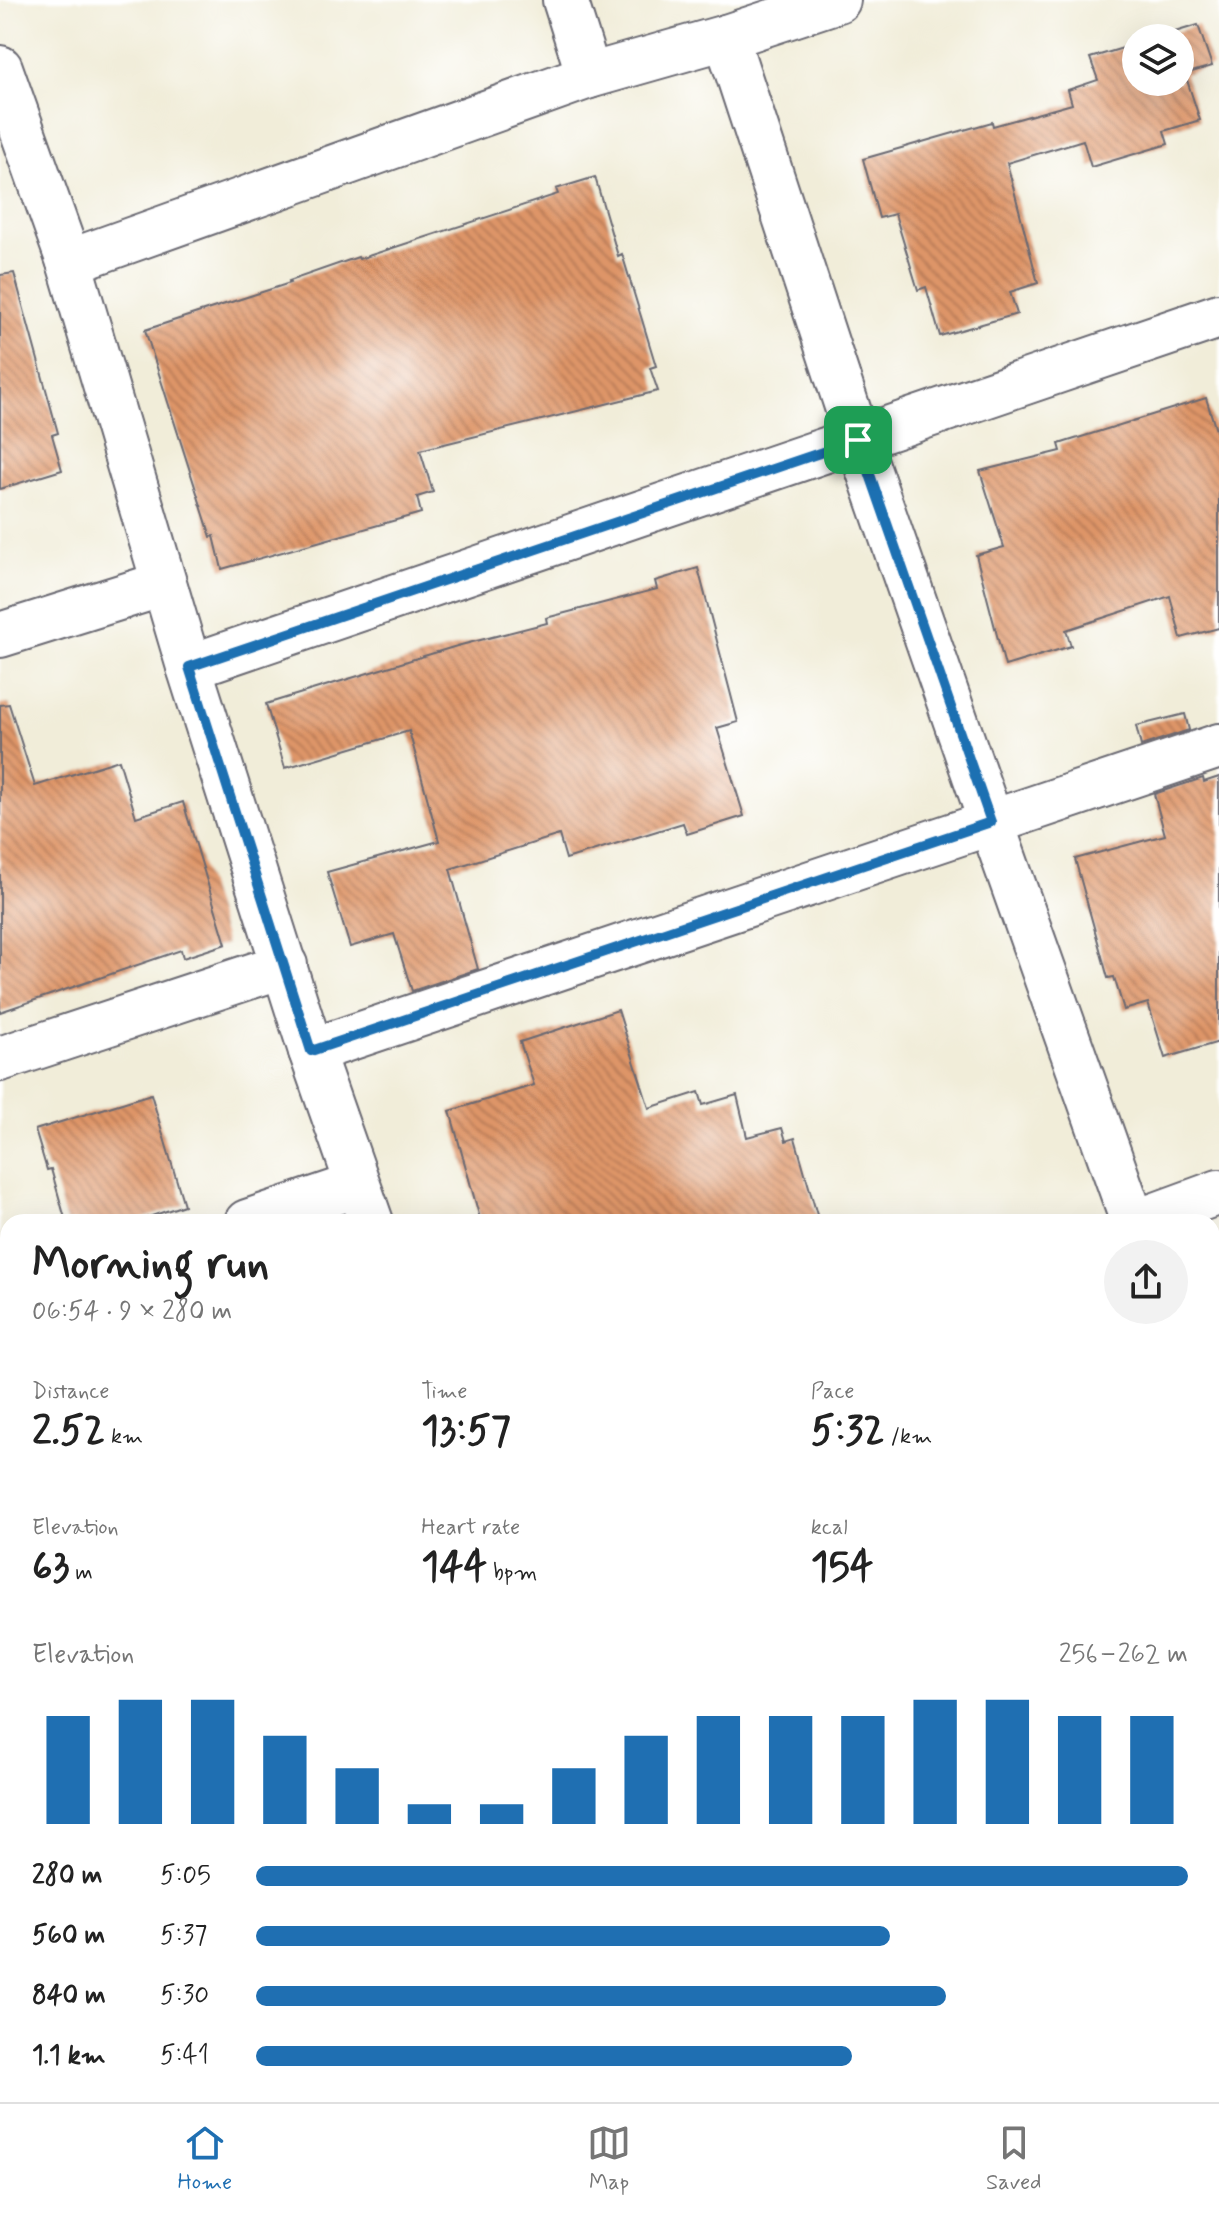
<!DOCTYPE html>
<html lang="en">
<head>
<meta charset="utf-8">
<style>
  :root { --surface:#fff; --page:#f2f2f2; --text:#222; --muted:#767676; --line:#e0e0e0; --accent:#1f6fb2 }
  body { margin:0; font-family:Mynerve,sans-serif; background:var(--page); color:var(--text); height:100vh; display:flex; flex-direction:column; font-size:30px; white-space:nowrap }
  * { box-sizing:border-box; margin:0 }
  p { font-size:26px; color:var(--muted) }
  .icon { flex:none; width:44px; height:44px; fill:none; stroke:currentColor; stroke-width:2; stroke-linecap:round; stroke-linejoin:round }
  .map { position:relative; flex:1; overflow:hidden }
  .side { position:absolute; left:0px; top:1214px; width:1220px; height:888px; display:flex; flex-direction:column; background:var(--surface); border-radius:24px 24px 0 0; box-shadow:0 8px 32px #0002 }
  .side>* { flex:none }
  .buttons { position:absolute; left:1122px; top:24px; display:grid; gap:16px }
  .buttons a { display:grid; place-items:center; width:72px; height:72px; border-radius:50%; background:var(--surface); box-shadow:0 8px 32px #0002; font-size:40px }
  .pin { position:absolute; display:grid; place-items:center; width:68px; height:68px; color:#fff; margin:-34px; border-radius:16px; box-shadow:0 4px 12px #0006 }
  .round { display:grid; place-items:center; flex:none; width:84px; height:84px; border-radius:42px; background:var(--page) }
  .overview { display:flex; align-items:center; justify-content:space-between; height:136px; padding:0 32px }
  h1 { font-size:44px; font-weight:700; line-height:60px }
  .metrics { display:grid; grid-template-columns:repeat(3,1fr); gap:12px; height:136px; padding:8px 32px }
  .metrics div { display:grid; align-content:center }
  .metrics b { font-size:40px; font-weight:700 }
  .metrics small { font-size:22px; font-weight:400 }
  .metrics p { font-size:22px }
  .chart { height:224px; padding:16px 32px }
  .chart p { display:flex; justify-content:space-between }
  .chart svg { width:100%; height:144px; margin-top:8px; stroke:var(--accent); stroke-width:6 }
  ul { padding:0 32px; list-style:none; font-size:26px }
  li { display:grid; grid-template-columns:128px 96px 1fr; align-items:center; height:60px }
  li i { height:20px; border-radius:10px; background:var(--accent) }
  .tabs { display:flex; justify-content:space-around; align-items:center; height:112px; border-top:2px solid var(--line); background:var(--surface); font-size:22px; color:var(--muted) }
  .tabs a { display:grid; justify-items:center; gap:4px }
  .tabs .selected { color:var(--accent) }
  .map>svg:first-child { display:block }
  .building { fill:url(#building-back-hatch) }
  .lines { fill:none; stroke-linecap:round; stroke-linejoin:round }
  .street-casing { stroke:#6a6972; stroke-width:48 }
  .street { stroke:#fff; stroke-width:44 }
  .route-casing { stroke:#fff; stroke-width:16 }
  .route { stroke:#1f6fb2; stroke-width:10 }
</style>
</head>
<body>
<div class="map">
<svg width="1219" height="2102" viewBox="0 0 1219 2102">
  <defs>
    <pattern id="building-back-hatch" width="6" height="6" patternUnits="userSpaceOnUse" patternTransform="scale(2)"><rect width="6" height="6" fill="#de9567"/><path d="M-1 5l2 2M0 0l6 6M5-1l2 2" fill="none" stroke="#b47956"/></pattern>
  </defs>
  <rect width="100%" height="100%" fill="#fff"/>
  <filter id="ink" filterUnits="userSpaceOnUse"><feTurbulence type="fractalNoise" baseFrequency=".0125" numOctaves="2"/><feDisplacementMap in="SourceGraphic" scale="16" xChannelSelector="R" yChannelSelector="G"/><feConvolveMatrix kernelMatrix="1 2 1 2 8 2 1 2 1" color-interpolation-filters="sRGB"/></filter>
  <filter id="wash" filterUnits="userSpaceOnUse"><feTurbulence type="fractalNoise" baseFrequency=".006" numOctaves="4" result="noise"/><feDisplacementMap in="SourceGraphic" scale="32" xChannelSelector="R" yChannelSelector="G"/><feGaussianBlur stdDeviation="1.8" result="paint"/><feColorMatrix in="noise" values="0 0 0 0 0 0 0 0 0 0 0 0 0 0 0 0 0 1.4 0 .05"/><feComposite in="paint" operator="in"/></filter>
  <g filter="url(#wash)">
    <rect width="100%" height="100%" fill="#f1edd9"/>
    <g id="blocks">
      <g class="building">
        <polygon points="1198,25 1212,66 1185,74 1200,120 1164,131 1168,144 1091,167 1083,140 1007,163 1038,283 1010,292 1017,314 940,336 926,287 918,290 895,214 879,218 863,159 992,122 993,126 1072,104 1068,90 1098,80 1090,58 1136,44 1136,82 1180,82 1180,38 1155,38"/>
        <polygon points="595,177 618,256 622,254 656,366 650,368 658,391 420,450 433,492 417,497 421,513 222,569 214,536 211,537 145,330 290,283 289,281 358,257 359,259 558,194 556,189"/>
        <polygon points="14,273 58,433 52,435 62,470 0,489 0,275"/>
        <polygon points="1206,398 1219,440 1219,628 1181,638 1170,596 1066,630 1071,646 1005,666 976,555 1004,547 980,471 1061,451 1059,444"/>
        <polygon points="698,568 738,722 717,728 744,816 687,834 683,823 566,859 559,835 450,869 478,969 412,991 394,934 350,947 327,872 439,841 409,731 285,768 266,704 457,646 547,623 546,618 657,589 655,581"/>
        <polygon points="9,704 35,786 119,760 136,817 183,802 226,944 183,958 181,950 0,1012 0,705"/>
        <polygon points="1185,714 1189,730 1141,746 1136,726"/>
        <polygon points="1219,777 1219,1042 1165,1058 1148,1003 1124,1010 1114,977 1108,978 1075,859 1165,835 1154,794 1203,778 1204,782"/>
        <polygon points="618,1010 649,1108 699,1092 703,1105 737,1095 747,1137 782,1128 786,1141 795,1138 819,1222 481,1222 450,1111 534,1085 520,1042"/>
        <polygon points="151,1094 184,1205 134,1222 66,1222 51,1169 47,1170 35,1130"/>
      </g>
    </g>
  </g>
  <g filter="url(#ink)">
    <use href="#blocks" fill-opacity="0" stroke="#6a6972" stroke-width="2"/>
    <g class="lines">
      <defs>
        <g id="street">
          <polyline points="565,0 589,76"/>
          <polyline points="726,37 858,440 991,822 1133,1222"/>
          <polyline points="0,68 69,262 189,667 311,1051 371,1222"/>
          <polyline points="69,262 589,76 726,37 838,0"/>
          <polyline points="0,635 163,584"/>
          <polyline points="189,667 1219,316"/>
          <polyline points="311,1051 1219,746"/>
          <polyline points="0,1059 285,965"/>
          <polyline points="247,1222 357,1185"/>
          <polyline points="1137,1222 1219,1192"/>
          <polyline points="0,1305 8,1303"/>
          <polyline points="1212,1632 1219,1630"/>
          <polyline points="0,1642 8,1638"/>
          <polyline points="1212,1838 1219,1860"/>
          <polyline points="0,1898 8,1895"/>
          <polyline points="1212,2057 1219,2054"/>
          <polyline points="235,2094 237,2102"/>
          <polyline points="673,2094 675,2102"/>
          <polyline points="1096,2102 1116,2094"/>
        </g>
      </defs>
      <use href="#street" class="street-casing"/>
      <use href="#street" class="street"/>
    </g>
  </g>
  <g class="lines" filter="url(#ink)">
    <defs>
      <polygon id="route" points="858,440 991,822 311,1051 189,667"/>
    </defs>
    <use href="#route" class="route-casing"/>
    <use href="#route" class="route"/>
  </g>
</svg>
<div class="buttons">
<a><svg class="icon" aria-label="layers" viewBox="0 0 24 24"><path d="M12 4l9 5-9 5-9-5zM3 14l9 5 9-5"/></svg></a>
</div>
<div class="pin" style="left:858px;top:440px;background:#1e9e55"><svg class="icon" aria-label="arrive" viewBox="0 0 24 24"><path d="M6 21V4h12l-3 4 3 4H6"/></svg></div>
<section class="side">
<div class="overview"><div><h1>Morning run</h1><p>06:54 · 9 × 280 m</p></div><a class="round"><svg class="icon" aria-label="share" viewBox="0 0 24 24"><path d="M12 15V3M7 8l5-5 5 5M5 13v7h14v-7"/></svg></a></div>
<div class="metrics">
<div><p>Distance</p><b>2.52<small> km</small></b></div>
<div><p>Time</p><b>13:57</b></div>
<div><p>Pace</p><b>5:32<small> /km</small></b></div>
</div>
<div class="metrics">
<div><p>Elevation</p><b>63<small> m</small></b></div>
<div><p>Heart rate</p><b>144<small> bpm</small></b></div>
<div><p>kcal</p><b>154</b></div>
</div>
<div class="chart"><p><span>Elevation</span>256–262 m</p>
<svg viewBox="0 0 160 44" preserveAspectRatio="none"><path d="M5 44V11M15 44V6M25 44V6M35 44V17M45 44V27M55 44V38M65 44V38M75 44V27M85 44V17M95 44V11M105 44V11M115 44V11M125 44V6M135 44V6M145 44V11M155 44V11"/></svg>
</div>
<ul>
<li><b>280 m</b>5:05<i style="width:100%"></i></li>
<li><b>560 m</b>5:37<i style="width:68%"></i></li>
<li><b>840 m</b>5:30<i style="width:74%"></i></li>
<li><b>1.1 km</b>5:41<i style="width:64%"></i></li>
</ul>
</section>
</div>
<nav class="tabs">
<a class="selected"><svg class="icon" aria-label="home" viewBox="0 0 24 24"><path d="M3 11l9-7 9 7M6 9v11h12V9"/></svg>Home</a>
<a><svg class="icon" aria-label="map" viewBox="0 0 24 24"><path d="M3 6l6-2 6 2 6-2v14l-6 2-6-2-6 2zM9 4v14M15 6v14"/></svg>Map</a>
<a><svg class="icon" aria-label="saved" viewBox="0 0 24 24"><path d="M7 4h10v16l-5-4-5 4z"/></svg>Saved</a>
</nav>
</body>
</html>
